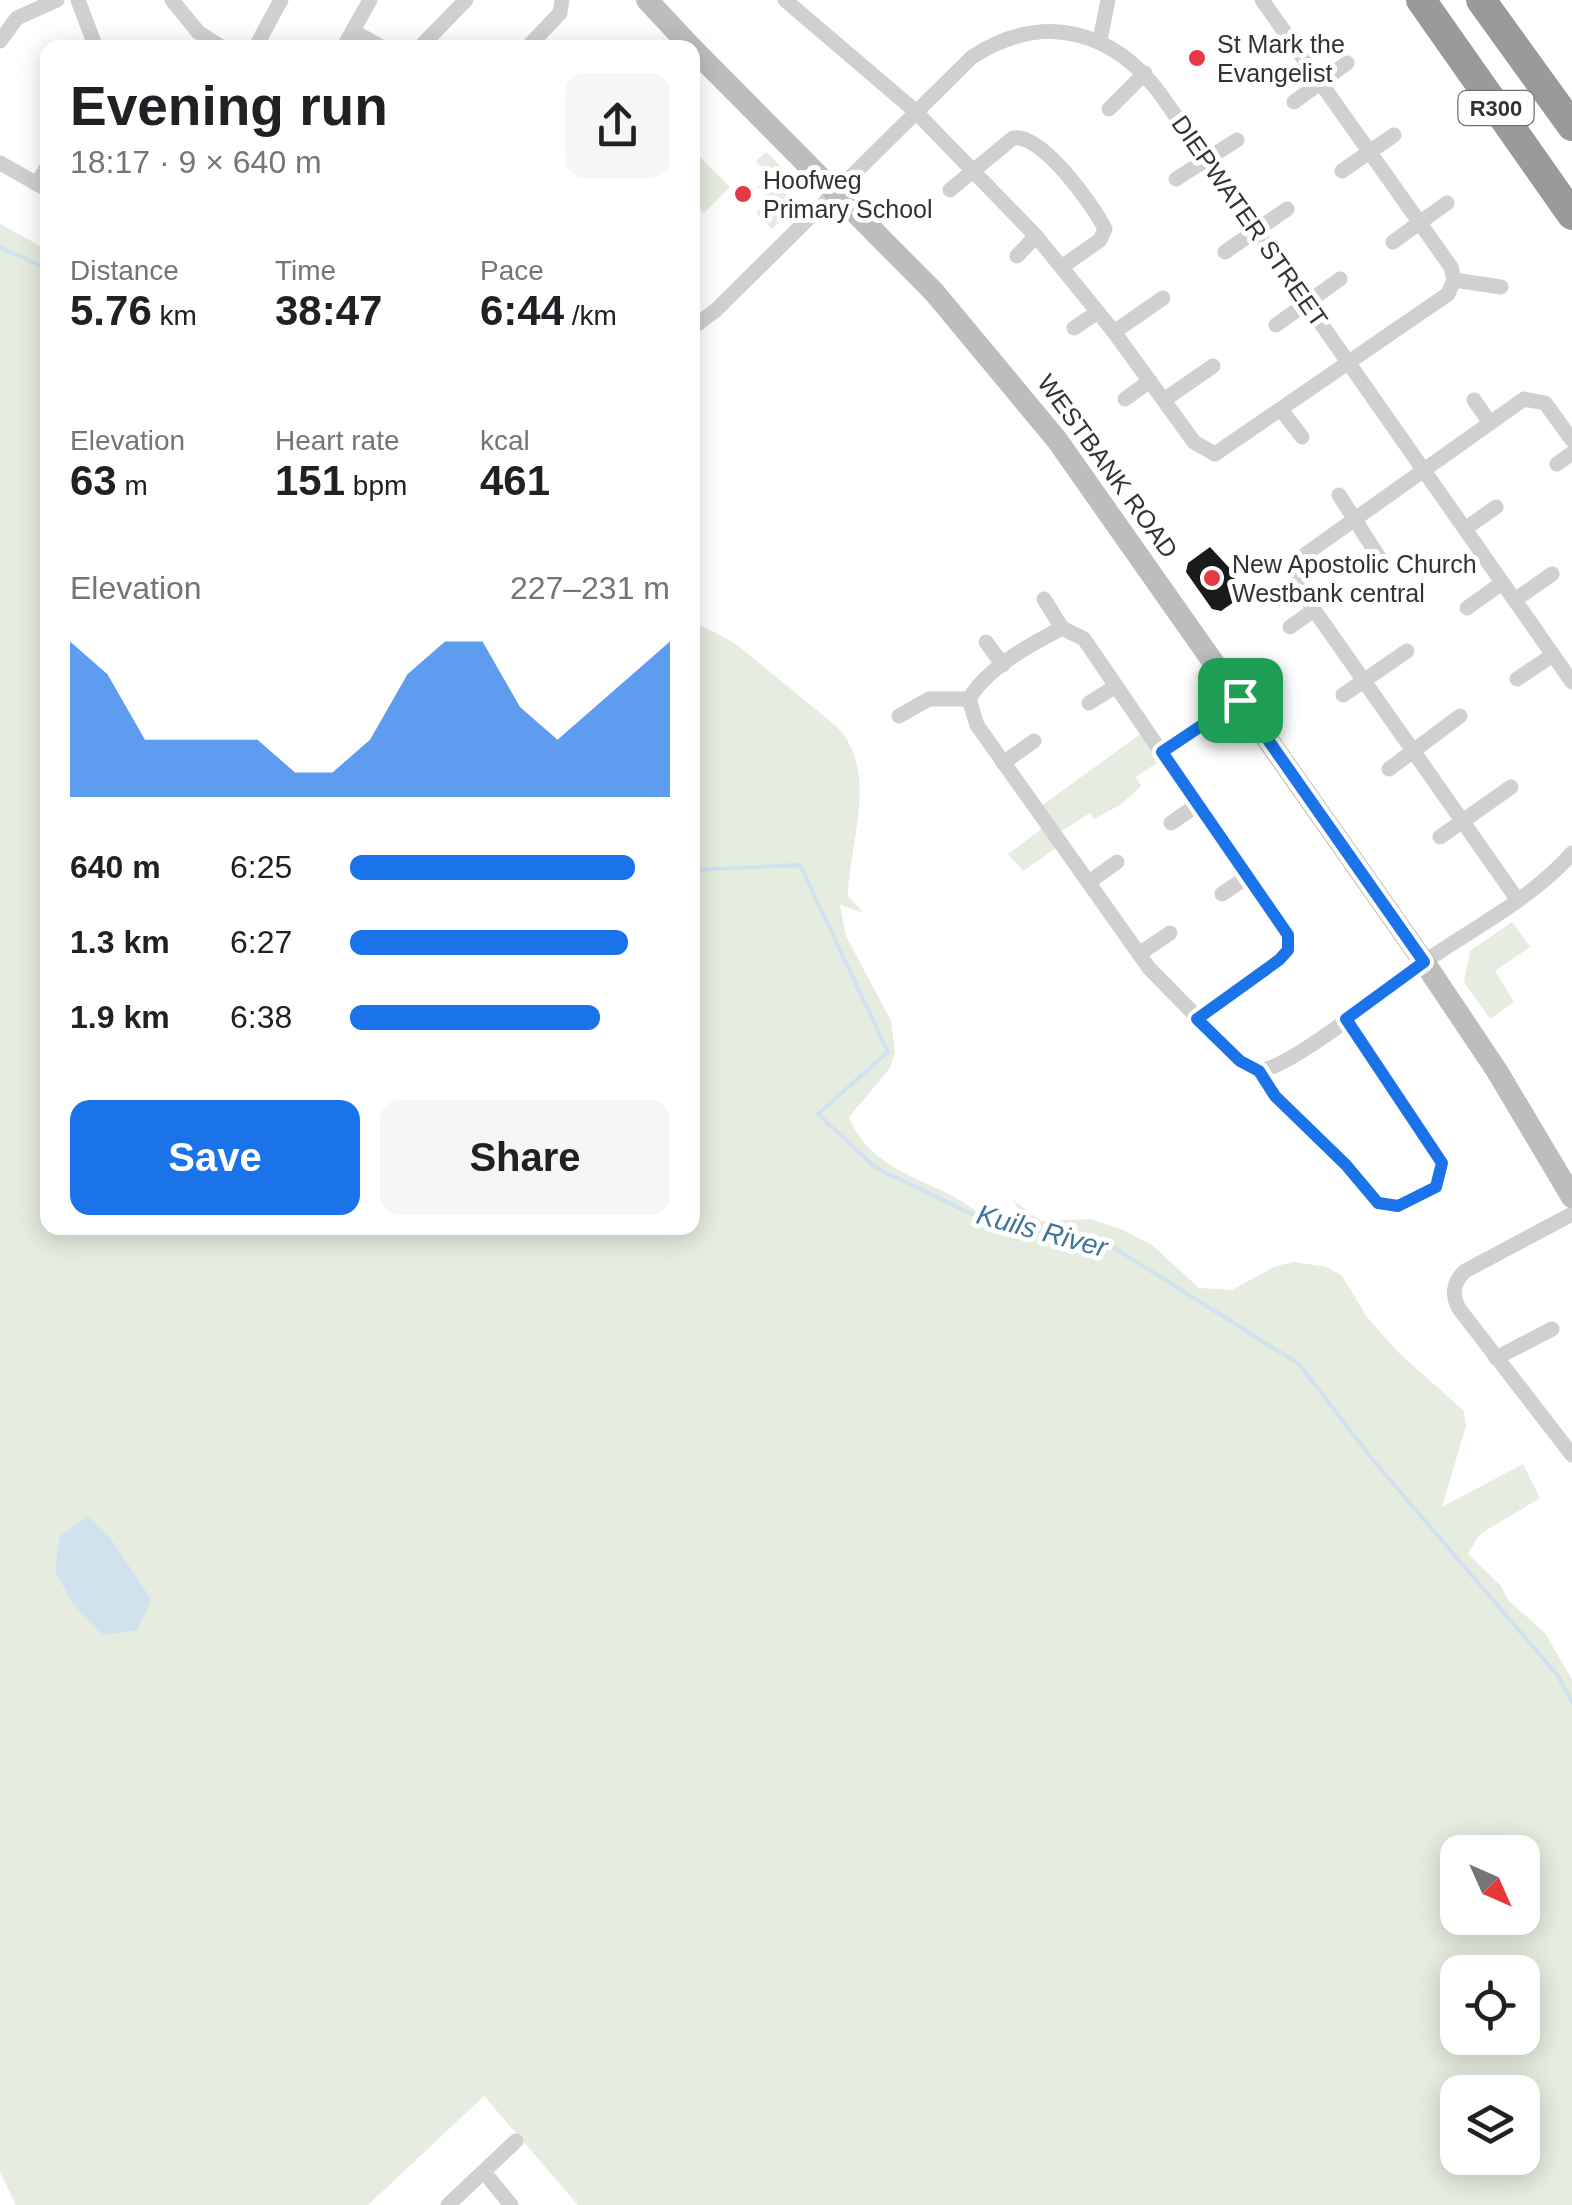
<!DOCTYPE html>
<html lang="en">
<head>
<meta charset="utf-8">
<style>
  :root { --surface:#fff; --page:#f6f6f6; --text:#202124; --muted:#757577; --accent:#1a73e8 }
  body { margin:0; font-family:Helvetica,sans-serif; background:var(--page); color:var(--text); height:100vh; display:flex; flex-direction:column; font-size:38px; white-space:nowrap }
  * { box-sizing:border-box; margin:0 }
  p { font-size:32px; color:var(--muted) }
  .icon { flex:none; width:55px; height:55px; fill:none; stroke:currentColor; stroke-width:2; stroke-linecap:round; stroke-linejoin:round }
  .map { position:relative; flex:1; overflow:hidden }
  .panel { position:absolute; left:40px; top:40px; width:660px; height:1195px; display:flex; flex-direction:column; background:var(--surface); border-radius:20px; box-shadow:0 5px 25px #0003 }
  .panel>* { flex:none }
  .needle { width:65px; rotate:135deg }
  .controls { position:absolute; left:1440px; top:1835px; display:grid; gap:20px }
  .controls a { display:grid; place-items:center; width:100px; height:100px; border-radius:20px; background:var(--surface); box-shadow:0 5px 25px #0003; font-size:50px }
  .pin { position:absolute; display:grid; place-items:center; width:85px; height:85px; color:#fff; margin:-42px; border-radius:20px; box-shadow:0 5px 15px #0006 }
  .round { display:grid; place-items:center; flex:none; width:105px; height:105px; border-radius:20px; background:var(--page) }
  .summary { display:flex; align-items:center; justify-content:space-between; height:170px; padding:0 30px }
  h1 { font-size:55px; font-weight:700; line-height:75px }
  .figures { display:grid; grid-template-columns:repeat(3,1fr); gap:15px; height:170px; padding:10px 30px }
  .figures div { display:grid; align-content:center }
  .figures b { font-size:42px; font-weight:700 }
  .figures small { font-size:28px; font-weight:400 }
  .figures p { font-size:28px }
  .chart { height:280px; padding:20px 30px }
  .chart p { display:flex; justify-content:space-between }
  .chart svg { width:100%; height:180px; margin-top:10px; fill:var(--accent); opacity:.7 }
  .button { display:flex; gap:20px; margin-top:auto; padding:20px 30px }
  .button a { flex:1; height:115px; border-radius:20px; background:var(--accent); color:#fff; font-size:40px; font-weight:700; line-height:115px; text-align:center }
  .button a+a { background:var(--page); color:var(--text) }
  ul { padding:0 30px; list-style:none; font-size:32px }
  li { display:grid; grid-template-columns:160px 120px 1fr; align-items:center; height:75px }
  li i { height:25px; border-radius:12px; background:var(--accent) }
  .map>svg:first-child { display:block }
  .green { fill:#e6ecdf; fill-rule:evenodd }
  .water { fill:#cfe2ee }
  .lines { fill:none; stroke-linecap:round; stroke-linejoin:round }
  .stream { stroke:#cfe2ee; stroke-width:4 }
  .building { fill:#1a1a1a }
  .street { stroke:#d0d0d0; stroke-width:15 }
  .secondary { stroke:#bdbdbd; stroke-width:22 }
  .highway { stroke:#9a9a9a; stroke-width:30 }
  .route-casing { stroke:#fff; stroke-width:20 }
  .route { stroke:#1a73e8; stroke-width:12 }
  .poi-dot { fill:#e63946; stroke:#fff; stroke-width:4 }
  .labels { text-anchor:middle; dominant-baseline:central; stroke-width:10; stroke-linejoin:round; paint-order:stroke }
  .shield { fill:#fff; stroke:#707070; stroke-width:2.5 }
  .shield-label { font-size:22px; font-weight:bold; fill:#333 }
  .poi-label { font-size:25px; fill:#333; stroke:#fff; text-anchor:start }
  .street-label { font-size:25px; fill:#333; stroke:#fff }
  .water-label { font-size:28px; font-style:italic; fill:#3f7597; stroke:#fff }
</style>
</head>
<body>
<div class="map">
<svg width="1572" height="2205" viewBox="0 0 1572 2205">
  <rect width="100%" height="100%" fill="#fff"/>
  <g class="green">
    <polygon points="692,149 730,187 704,213 693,201"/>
    <polygon points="766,152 793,178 793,209 772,229 756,213 769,199 758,187 769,175 756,161"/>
    <path d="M0 224 48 250V1228H692L693 621 736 644 837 727C880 773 849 841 848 896L864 913 840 905 846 936 891 1021 895 1053 890 1068 849 1117C864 1159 908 1175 945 1192 961 1200 976 1211 992 1221L1006 1212 1021 1214 1013 1200 1041 1221 1091 1219 1123 1230 1152 1245 1199 1288 1232 1290 1276 1266 1294 1262 1327 1267 1342 1276 1367 1317 1399 1353 1464 1411 1466 1426 1442 1507 1523 1464 1540 1498 1480 1534 1468 1554 1501 1586 1508 1600 1545 1633 1572 1680V2205H578L484 2096 368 2205H16L0 2172ZM1458 1852H1522V1918H1458ZM1458 1972H1522V2038H1458ZM1458 2092H1522V2158H1458Z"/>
    <polygon points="1142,733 1160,761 1136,777 1141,786 1120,805 1094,819 1090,813 1059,833 1041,806"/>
    <polygon points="1043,828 1056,848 1023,871 1008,854"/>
    <polygon points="1512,922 1530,947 1495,971 1514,1002 1490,1019 1464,982 1470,951"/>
  </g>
  <polygon class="water" points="87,1516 110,1538 151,1599 138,1630 104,1635 73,1604 55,1571 60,1536"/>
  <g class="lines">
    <g class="stream">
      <polyline points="0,247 48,269"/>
      <polyline points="692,870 800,865 888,1052 818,1114 876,1168 978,1217 1108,1244 1299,1364 1372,1459 1558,1676 1572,1702"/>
    </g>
  </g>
  <polygon class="building" points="1210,547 1235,574 1234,581 1244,595 1221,611 1212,609 1186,572 1188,563"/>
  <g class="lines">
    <g class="street">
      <polyline points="78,0 96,48"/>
      <polyline points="172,0 198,32 223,48"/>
      <polyline points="785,0 914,110 1036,236 1114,332 1194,442 1215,454 1448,294 1454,280 1451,267 1262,0"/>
      <polyline points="353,31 383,48"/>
      <polyline points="1100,40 1108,0"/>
      <polyline points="0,41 17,18 57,0"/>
      <polyline points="255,48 281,0"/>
      <polyline points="343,48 370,0"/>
      <polyline points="419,48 466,0"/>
      <polyline points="527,48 560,13 562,0"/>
      <polyline points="1294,102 1347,63"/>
      <polyline points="1109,109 1145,73"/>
      <polyline points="0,163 48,190"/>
      <polyline points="1342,171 1394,135"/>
      <polyline points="1176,179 1237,140"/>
      <polyline points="37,184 48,165"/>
      <path d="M950 190 1013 138C1041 132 1093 205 1105 229L1100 240 1063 266"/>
      <polyline points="1393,242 1447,203"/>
      <polyline points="1225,252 1287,209"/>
      <polyline points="1017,256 1036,236"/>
      <polyline points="1454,280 1501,287"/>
      <polyline points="1276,325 1340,279"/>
      <path d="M692 328 716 310 972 57C1043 11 1113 30 1161 95L1572 682"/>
      <polyline points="1074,328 1098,312"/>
      <polyline points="1114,332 1163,298"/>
      <polyline points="1125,399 1150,381"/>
      <polyline points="1164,400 1213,366"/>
      <polyline points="1474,400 1490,423"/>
      <polyline points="1282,411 1302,437"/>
      <polyline points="1557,464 1572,453"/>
      <polyline points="1339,495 1382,562"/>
      <polyline points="1465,529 1496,507"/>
      <polyline points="1044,599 1062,628"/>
      <polyline points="1515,600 1552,574"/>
      <polyline points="1467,608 1502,583"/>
      <polyline points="1290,627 1314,610"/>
      <polyline points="986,642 1003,665"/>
      <polyline points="1517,679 1553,655"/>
      <polyline points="1343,695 1407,651"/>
      <path d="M969 699C987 668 1031 644 1062 628L1084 639 1289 939 1288 950 1279 960 1197 1019"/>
      <polyline points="1089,703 1116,686"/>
      <path d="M899 716 929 699H969L977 725 1149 968 1240 1061 1259 1071C1294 1066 1391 986 1424 962 1473 928 1533 898 1572 853"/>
      <polyline points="1162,752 1240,699"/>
      <polyline points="1003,763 1034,741"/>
      <polyline points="1389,769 1460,716"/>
      <polyline points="1171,823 1197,805"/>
      <polyline points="1440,837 1511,787"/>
      <polyline points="1089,882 1117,862"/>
      <polyline points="1222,894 1247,877"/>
      <polyline points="1517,899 1296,584 1293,571 1303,556 1524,399 1545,403 1572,440"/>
      <polyline points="1139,954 1170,933"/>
      <path d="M1259 1071 1275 1096 1346 1165 1378 1203C1404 1213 1442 1191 1442 1163L1346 1019"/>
      <path d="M1572 1214 1465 1271C1453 1282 1451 1296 1460 1310L1572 1455"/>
      <polyline points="1496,1358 1552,1329"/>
      <polyline points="484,2172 511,2205"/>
      <polyline points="448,2205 516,2141"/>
    </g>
    <g class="secondary">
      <polyline points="647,0 692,48"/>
      <polyline points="692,48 934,292 1057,440 1424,962 1497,1071 1572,1197"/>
    </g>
    <g class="highway">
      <polyline points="1421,0 1572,215"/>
      <polyline points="1481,0 1572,126"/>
    </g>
  </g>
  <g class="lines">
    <defs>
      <polygon id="route" points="1240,700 1424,962 1346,1019 1442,1163 1436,1187 1398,1206 1378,1203 1346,1165 1275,1096 1259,1071 1240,1061 1197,1019 1279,960 1288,950 1288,935 1162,752"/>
    </defs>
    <use href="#route" class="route-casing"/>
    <use href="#route" class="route"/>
  </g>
  <g class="poi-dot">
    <circle cx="1197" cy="58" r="10"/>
    <circle cx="743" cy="194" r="10"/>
    <circle cx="1212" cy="578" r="10"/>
  </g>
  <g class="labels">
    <rect class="shield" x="1458.5" y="91" width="75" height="34" rx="8"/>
    <g class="shield-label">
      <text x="1496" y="108">R300</text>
    </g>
    <g class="poi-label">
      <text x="1217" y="44">St Mark the<tspan x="1217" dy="29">Evangelist</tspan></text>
      <text x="763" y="180">Hoofweg<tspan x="763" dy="29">Primary School</tspan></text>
      <text x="1232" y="564">New Apostolic Church<tspan x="1232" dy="29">Westbank central</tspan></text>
    </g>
    <g class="street-label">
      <text transform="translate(1250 221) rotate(55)">DIEPWATER STREET</text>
      <text transform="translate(1108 466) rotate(54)">WESTBANK ROAD</text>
    </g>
    <g class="water-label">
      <text transform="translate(1042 1231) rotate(15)">Kuils River</text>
    </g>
  </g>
</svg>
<div class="controls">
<a><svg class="needle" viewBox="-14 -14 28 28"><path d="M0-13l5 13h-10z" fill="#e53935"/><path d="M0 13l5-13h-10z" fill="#757577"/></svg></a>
<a><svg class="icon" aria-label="locate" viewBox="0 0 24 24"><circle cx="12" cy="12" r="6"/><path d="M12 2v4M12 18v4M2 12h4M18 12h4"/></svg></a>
<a><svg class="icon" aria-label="layers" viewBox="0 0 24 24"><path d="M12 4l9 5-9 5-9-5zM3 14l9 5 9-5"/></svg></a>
</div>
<div class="pin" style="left:1240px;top:700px;background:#1e9e55"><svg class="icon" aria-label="arrive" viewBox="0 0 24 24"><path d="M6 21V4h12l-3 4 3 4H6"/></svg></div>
<section class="panel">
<div class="summary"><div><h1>Evening run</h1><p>18:17 · 9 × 640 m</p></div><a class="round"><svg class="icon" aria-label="share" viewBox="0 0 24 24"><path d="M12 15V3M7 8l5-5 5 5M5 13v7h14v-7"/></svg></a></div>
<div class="figures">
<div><p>Distance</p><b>5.76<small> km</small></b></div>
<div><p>Time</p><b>38:47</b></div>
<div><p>Pace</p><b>6:44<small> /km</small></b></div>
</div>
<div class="figures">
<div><p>Elevation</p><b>63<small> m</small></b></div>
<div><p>Heart rate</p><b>151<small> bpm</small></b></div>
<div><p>kcal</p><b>461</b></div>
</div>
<div class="chart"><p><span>Elevation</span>227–231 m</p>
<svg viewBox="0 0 160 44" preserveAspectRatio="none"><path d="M0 44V6L10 14L20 30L30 30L40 30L50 30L60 38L70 38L80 30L90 14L100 6L110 6L120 22L130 30L140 22L150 14L160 6V44z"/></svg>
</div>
<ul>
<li><b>640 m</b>6:25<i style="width:89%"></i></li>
<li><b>1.3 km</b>6:27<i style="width:87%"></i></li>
<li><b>1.9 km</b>6:38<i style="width:78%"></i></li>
</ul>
<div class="button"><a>Save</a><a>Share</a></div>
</section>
</div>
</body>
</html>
